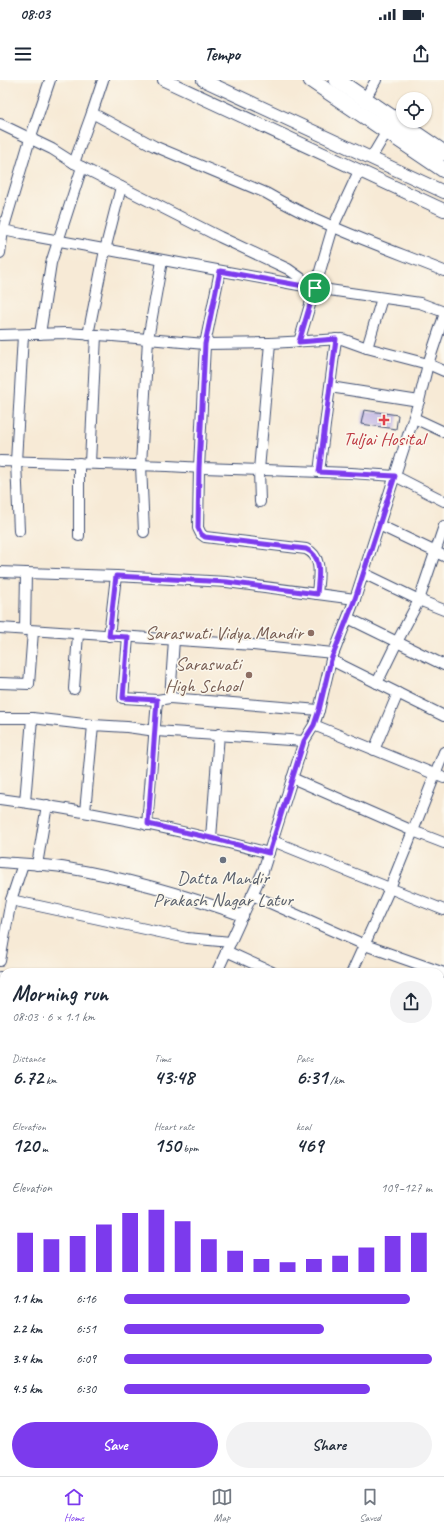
<!DOCTYPE html>
<html lang="en">
<head>
<meta charset="utf-8">
<style>
  :root { --surface:#fff; --page:#f2f2f3; --text:#1f2937; --muted:#747a83; --line:#e0e1e3; --accent:#7c3aed }
  body { margin:0; font-family:Caveat,sans-serif; background:var(--page); color:var(--text); height:100vh; display:flex; flex-direction:column; font-size:15px; white-space:nowrap }
  * { box-sizing:border-box; margin:0 }
  p { font-size:13px; color:var(--muted) }
  .icon { flex:none; width:22px; height:22px; fill:none; stroke:currentColor; stroke-width:2; stroke-linecap:round; stroke-linejoin:round }
  .map { position:relative; flex:1; overflow:hidden }
  .side { position:absolute; left:0px; top:888px; width:444px; height:508px; display:flex; flex-direction:column; background:var(--surface); border-radius:12px 12px 0 0; box-shadow:0 1px 3px #0004 }
  .side>* { flex:none }
  .tools { position:absolute; left:396px; top:12px; display:grid; gap:8px }
  .tools a { display:grid; place-items:center; width:36px; height:36px; border-radius:50%; background:var(--surface); box-shadow:0 1px 3px #0004; font-size:20px }
  .pin { position:absolute; display:grid; place-items:center; width:34px; height:34px; color:#fff; margin:-17px; border:2px solid #fff; border-radius:50%; box-shadow:0 1px 4px #0007 }
  .round { display:grid; place-items:center; flex:none; width:42px; height:42px; border-radius:21px; background:var(--page) }
  .headline { display:flex; align-items:center; justify-content:space-between; height:68px; padding:0 12px }
  h1 { font-size:22px; font-weight:700; line-height:30px }
  .figures { display:grid; grid-template-columns:repeat(3,1fr); gap:6px; height:68px; padding:4px 12px }
  .figures div { display:grid; align-content:center }
  .figures b { font-size:20px; font-weight:700 }
  .figures small { font-size:11px; font-weight:400 }
  .figures p { font-size:11px }
  .chart { height:112px; padding:8px 12px }
  .chart p { display:flex; justify-content:space-between }
  .chart svg { width:100%; height:72px; margin-top:4px; stroke:var(--accent); stroke-width:6 }
  .cta { display:flex; gap:8px; margin-top:auto; padding:8px 12px }
  .cta a { flex:1; height:46px; border-radius:24px; background:var(--accent); color:#fff; font-size:16px; font-weight:700; line-height:46px; text-align:center }
  .cta a+a { background:var(--page); color:var(--text) }
  ul { padding:0 12px; list-style:none; font-size:13px }
  li { display:grid; grid-template-columns:64px 48px 1fr; align-items:center; height:30px }
  li i { height:10px; border-radius:5px; background:var(--accent) }
  .status { display:flex; justify-content:space-between; align-items:center; height:28px; padding:0 20px; background:var(--surface); direction:ltr }
  .status svg { height:11px; fill:currentColor }
  header { display:flex; justify-content:space-between; align-items:center; height:52px; padding:0 12px; background:var(--surface); font-size:18px; font-weight:700 }
  .menu { display:flex; justify-content:space-around; align-items:center; height:56px; border-top:1px solid var(--line); background:var(--surface); font-size:11px; color:var(--muted) }
  .menu a { display:grid; justify-items:center; gap:2px }
  .menu .active { color:var(--accent) }
  .map>svg:first-child { display:block }
  .building { fill:#ada0e2 }
  .lines { fill:none; stroke-linecap:round; stroke-linejoin:round }
  .minor-casing { stroke:#3c4b70; stroke-width:12 }
  .tertiary-casing { stroke:#3c4b70; stroke-width:14 }
  .primary-casing { stroke:#3c4b70; stroke-width:17 }
  .minor { stroke:#fff; stroke-width:10 }
  .tertiary { stroke:#fff; stroke-width:12 }
  .primary { stroke:#fff; stroke-width:15 }
  .route-casing { stroke:#fff; stroke-width:8 }
  .route { stroke:#7c3aed; stroke-width:5 }
  .health-dot { fill:#e0444e; stroke:#fbf7ec; stroke-width:1.5 }
  .education-dot { fill:#8d6e63; stroke:#fbf7ec; stroke-width:1.5 }
  .worship-dot { fill:#6b7280; stroke:#fbf7ec; stroke-width:1.5 }
  .labels { text-anchor:middle; dominant-baseline:central; stroke-width:3; stroke-linejoin:round; paint-order:stroke }
  .health-label { font-size:19px; fill:#be3a42; stroke:#fbf7ec }
  .education-label { font-size:19px; fill:#785e54; stroke:#fbf7ec; text-anchor:end }
  .worship-label { font-size:19px; fill:#5b616d; stroke:#fbf7ec }
</style>
</head>
<body>
<div class="status"><b>08:03</b><svg viewBox="0 0 49 12"><path d="M0 12V9h3v3zM5 12V6h3v6zM10 12V3h3v9zM15 12V0h3v12zM26 1h20v11H26zM47 4h2v5h-2z"/></svg></div>
<header><svg class="icon" aria-label="menu" viewBox="0 0 24 24"><path d="M4 6h16M4 12h16M4 18h16"/></svg>Tempo<svg class="icon" aria-label="share" viewBox="0 0 24 24"><path d="M12 15V3M7 8l5-5 5 5M5 13v7h14v-7"/></svg></header>
<div class="map">
<svg width="444" height="1396" viewBox="0 0 444 1396">
  <rect width="100%" height="100%" fill="#fbf7ec"/>
  <filter id="ink" filterUnits="userSpaceOnUse"><feTurbulence type="fractalNoise" baseFrequency=".025" numOctaves="2"/><feDisplacementMap in="SourceGraphic" scale="8" xChannelSelector="R" yChannelSelector="G"/><feConvolveMatrix kernelMatrix="1 2 1 2 8 2 1 2 1" color-interpolation-filters="sRGB"/></filter>
  <filter id="wash" filterUnits="userSpaceOnUse"><feTurbulence type="fractalNoise" baseFrequency=".012" numOctaves="4" result="noise"/><feDisplacementMap in="SourceGraphic" scale="16" xChannelSelector="R" yChannelSelector="G"/><feGaussianBlur stdDeviation="0.9" result="paint"/><feColorMatrix in="noise" values="0 0 0 0 0 0 0 0 0 0 0 0 0 0 0 0 0 1.4 0 .05"/><feComposite in="paint" operator="in"/></filter>
  <g filter="url(#wash)">
    <rect width="100%" height="100%" fill="#f7ead6"/>
    <g id="blocks">
      <polygon class="building" points="364,330 398,335 396,349 361,344"/>
    </g>
  </g>
  <g filter="url(#ink)">
    <use href="#blocks" fill-opacity="0" stroke="#3c4b70" stroke-width="1"/>
    <g class="lines">
      <defs>
        <g id="minor">
          <polyline points="50,0 30,59 3,150 22,154 315,208"/>
          <path d="M103 0 92 33 154 66 266 113C322 146 384 167 444 191"/>
          <polyline points="365,19 376,0"/>
          <polyline points="0,44 52,69 74,83 220,157 288,189 312,206"/>
          <polyline points="371,78 387,51"/>
          <polyline points="74,83 92,33"/>
          <polyline points="0,173 3,150"/>
          <polyline points="315,208 333,147 359,91"/>
          <polyline points="40,254 51,183 82,87"/>
          <polyline points="0,255 66,253 113,256 205,264 220,191"/>
          <polyline points="88,255 105,170 121,107"/>
          <polyline points="299,262 315,208 420,223 444,232"/>
          <path d="M270 263 205 264 199 388 198 448 201 454 205 457 306 469C324 477 318 498 317 514"/>
          <polyline points="367,268 382,218"/>
          <polyline points="330,307 419,321"/>
          <polyline points="414,338 444,352"/>
          <polyline points="0,381 168,386 203,388 351,393 395,396 444,421"/>
          <polyline points="79,383 79,456"/>
          <polyline points="90,383 96,255"/>
          <polyline points="319,392 336,259"/>
          <polyline points="260,422 259,390 270,263 342,259 367,268 428,284 444,291"/>
          <polyline points="379,445 444,476"/>
          <polyline points="19,451 16,382 23,255"/>
          <polyline points="144,452 141,385 148,259 162,181"/>
          <polyline points="0,492 26,493"/>
          <polyline points="363,493 419,520 444,446"/>
          <polyline points="444,530 419,520 397,562 444,585"/>
          <polyline points="348,538 397,562 377,603"/>
          <polyline points="0,548 253,565 333,573"/>
          <polyline points="25,550 26,493 116,496"/>
          <polyline points="109,556 116,496 227,502 355,519"/>
          <polyline points="128,557 123,618 157,620"/>
          <polyline points="331,580 444,636"/>
          <polyline points="0,603 29,604 33,551"/>
          <polyline points="74,609 78,554"/>
          <polyline points="170,618 319,630"/>
          <polyline points="0,638 32,638"/>
          <polyline points="314,645 444,698"/>
          <polyline points="374,670 398,613"/>
          <polyline points="444,672 413,751 444,763"/>
          <polyline points="292,698 413,751 390,808 352,892"/>
          <path d="M0 719C91 731 180 750 269 773"/>
          <polyline points="25,722 32,638 93,645"/>
          <polyline points="85,732 93,645 127,647 156,651 304,661"/>
          <polyline points="147,745 157,620 170,618 174,560"/>
          <polyline points="211,758 219,654"/>
          <polyline points="273,761 444,830"/>
          <path d="M0 782C22 784 45 784 67 788 127 798 186 815 243 836"/>
          <polyline points="37,785 47,725"/>
          <polyline points="252,815 365,865 444,893"/>
          <polyline points="11,820 187,858 231,862"/>
          <polyline points="226,871 272,892"/>
          <polyline points="0,881 11,820 23,784"/>
          <polyline points="217,892 263,791 304,661 314,645 319,630 331,580 355,519 419,321 428,284 444,236"/>
          <polyline points="0,897 4,909"/>
          <polyline points="440,957 444,958"/>
          <polyline points="0,973 4,973"/>
          <polyline points="440,1026 444,1015"/>
          <polyline points="0,1032 4,1032"/>
          <polyline points="440,1077 444,1078"/>
          <polyline points="0,1120 4,1119"/>
          <polyline points="440,1131 443,1223"/>
          <polyline points="0,1172 4,1171"/>
          <polyline points="440,1238 444,1267"/>
          <polyline points="0,1267 4,1267"/>
          <polyline points="440,1332 444,1331"/>
          <polyline points="0,1378 4,1378"/>
          <polyline points="90,1392 91,1396"/>
          <polyline points="149,1392 150,1396"/>
          <polyline points="257,1392 258,1396"/>
          <polyline points="337,1392 339,1396"/>
          <polyline points="401,1392 402,1396"/>
          <polyline points="18,1396 20,1392"/>
          <polyline points="186,1396 203,1392"/>
        </g>
        <g id="tertiary">
          <polyline points="164,0 444,130"/>
          <polyline points="203,0 444,112"/>
        </g>
        <g id="primary">
          <polyline points="311,0 444,90"/>
          <polyline points="337,0 444,73"/>
        </g>
      </defs>
      <use href="#minor" class="minor-casing"/>
      <use href="#tertiary" class="tertiary-casing"/>
      <use href="#primary" class="primary-casing"/>
      <use href="#minor" class="minor"/>
      <use href="#tertiary" class="tertiary"/>
      <use href="#primary" class="primary"/>
    </g>
  </g>
  <g class="lines" filter="url(#ink)">
    <defs>
      <path id="route" d="M220 191 315 208 299 262 336 259 319 392 395 396 355 519 331 580 319 630 314 645 304 661 269 773 211 758 148 744 157 620 123 618 128 557 109 556 116 496 227 502 317 514C318 498 324 477 306 469L205 457 201 454 198 448 199 388 205 264Z"/>
    </defs>
    <use href="#route" class="route-casing"/>
    <use href="#route" class="route"/>
  </g>
  <path class="health-dot" d="M382 334h4v4h4v4h-4v4h-4v-4h-4v-4h4z"/>
  <g class="education-dot">
    <circle cx="311" cy="553" r="4"/>
    <circle cx="249" cy="595" r="4"/>
  </g>
  <circle class="worship-dot" cx="223" cy="780" r="4"/>
  <g class="labels">
    <g class="health-label">
      <text x="384" y="359">Tuljai Hosital</text>
    </g>
    <g class="education-label">
      <text x="303" y="553">Saraswati Vidya Mandir</text>
      <text x="241" y="584">Saraswati<tspan x="241" dy="22">High School</tspan></text>
    </g>
    <g class="worship-label">
      <text x="223" y="798">Datta Mandir<tspan x="223" dy="22">Prakash Nagar Latur</tspan></text>
    </g>
  </g>
</svg>
<div class="tools">
<a><svg class="icon" aria-label="locate" viewBox="0 0 24 24"><circle cx="12" cy="12" r="6"/><path d="M12 2v4M12 18v4M2 12h4M18 12h4"/></svg></a>
</div>
<div class="pin" style="left:315px;top:208px;background:#1e9e55"><svg class="icon" aria-label="arrive" viewBox="0 0 24 24"><path d="M6 21V4h12l-3 4 3 4H6"/></svg></div>
<section class="side">
<div class="headline"><div><h1>Morning run</h1><p>08:03 · 6 × 1.1 km</p></div><a class="round"><svg class="icon" aria-label="share" viewBox="0 0 24 24"><path d="M12 15V3M7 8l5-5 5 5M5 13v7h14v-7"/></svg></a></div>
<div class="figures">
<div><p>Distance</p><b>6.72<small> km</small></b></div>
<div><p>Time</p><b>43:48</b></div>
<div><p>Pace</p><b>6:31<small> /km</small></b></div>
</div>
<div class="figures">
<div><p>Elevation</p><b>120<small> m</small></b></div>
<div><p>Heart rate</p><b>150<small> bpm</small></b></div>
<div><p>kcal</p><b>469</b></div>
</div>
<div class="chart"><p><span>Elevation</span>109–127 m</p>
<svg viewBox="0 0 160 44" preserveAspectRatio="none"><path d="M5 44V20M15 44V24M25 44V22M35 44V15M45 44V8M55 44V6M65 44V13M75 44V24M85 44V31M95 44V36M105 44V38M115 44V36M125 44V34M135 44V29M145 44V22M155 44V20"/></svg>
</div>
<ul>
<li><b>1.1 km</b>6:16<i style="width:93%"></i></li>
<li><b>2.2 km</b>6:51<i style="width:65%"></i></li>
<li><b>3.4 km</b>6:09<i style="width:100%"></i></li>
<li><b>4.5 km</b>6:30<i style="width:80%"></i></li>
</ul>
<div class="cta"><a>Save</a><a>Share</a></div>
</section>
</div>
<nav class="menu">
<a class="active"><svg class="icon" aria-label="home" viewBox="0 0 24 24"><path d="M3 11l9-7 9 7M6 9v11h12V9"/></svg>Home</a>
<a><svg class="icon" aria-label="map" viewBox="0 0 24 24"><path d="M3 6l6-2 6 2 6-2v14l-6 2-6-2-6 2zM9 4v14M15 6v14"/></svg>Map</a>
<a><svg class="icon" aria-label="saved" viewBox="0 0 24 24"><path d="M7 4h10v16l-5-4-5 4z"/></svg>Saved</a>
</nav>
</body>
</html>
